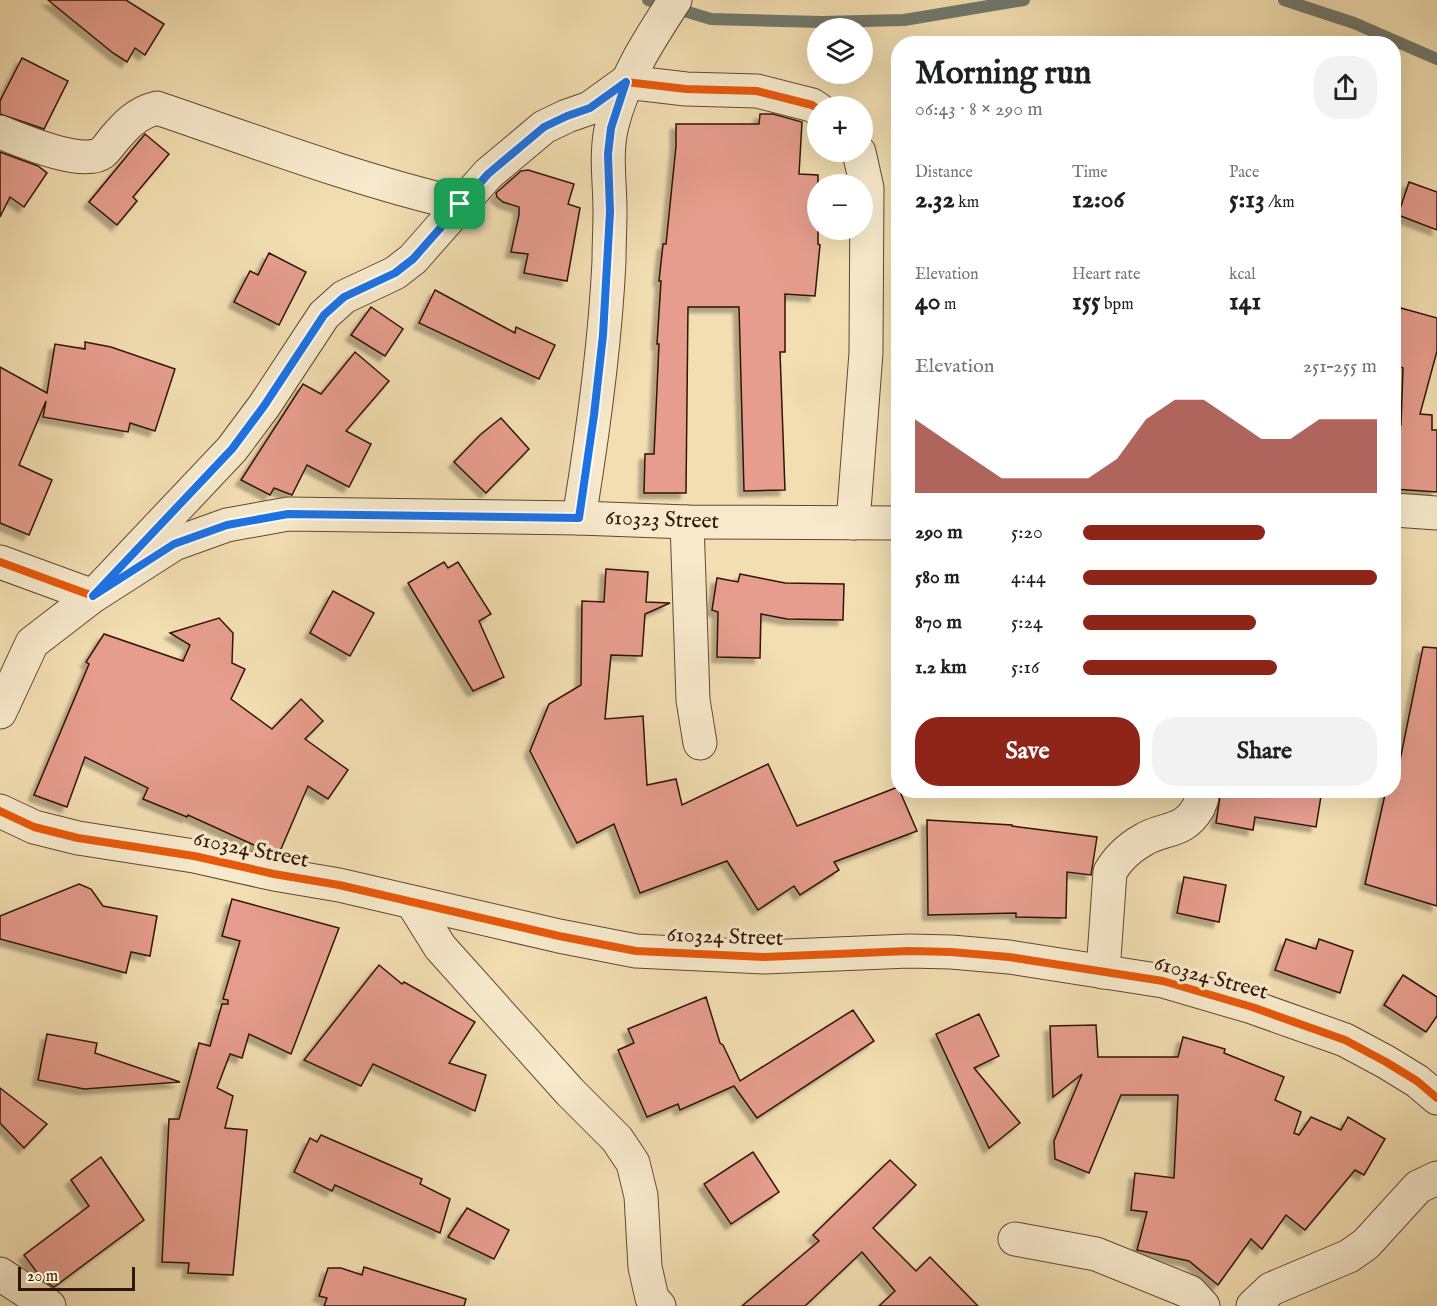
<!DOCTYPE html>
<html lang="en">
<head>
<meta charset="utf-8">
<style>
  :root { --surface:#fff; --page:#f2f2f2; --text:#202124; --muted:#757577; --accent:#8f2418 }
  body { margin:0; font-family:"IM FELL English",serif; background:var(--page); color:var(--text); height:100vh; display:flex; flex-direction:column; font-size:22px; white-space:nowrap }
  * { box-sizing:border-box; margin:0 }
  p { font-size:20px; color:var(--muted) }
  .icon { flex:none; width:33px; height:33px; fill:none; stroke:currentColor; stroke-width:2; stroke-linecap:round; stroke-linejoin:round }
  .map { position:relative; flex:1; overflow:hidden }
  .sheet { position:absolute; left:891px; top:36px; width:510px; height:762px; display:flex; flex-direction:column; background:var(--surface); border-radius:24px; box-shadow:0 6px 24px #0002 }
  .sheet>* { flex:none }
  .controls { position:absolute; left:807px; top:18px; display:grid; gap:12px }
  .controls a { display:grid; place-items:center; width:66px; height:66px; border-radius:50%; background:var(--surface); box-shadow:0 6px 24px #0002; font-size:30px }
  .scale { position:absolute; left:18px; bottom:15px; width:117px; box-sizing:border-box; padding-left:6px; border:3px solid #311506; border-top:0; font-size:16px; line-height:21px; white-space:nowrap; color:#311506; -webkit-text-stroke:4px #f7eacc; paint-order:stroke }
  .pin { position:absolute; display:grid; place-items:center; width:51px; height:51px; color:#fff; margin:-26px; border-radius:12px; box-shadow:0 3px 9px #0006 }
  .round { display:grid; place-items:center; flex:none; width:63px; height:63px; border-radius:24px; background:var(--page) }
  .summary { display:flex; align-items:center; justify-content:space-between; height:102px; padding:0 24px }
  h1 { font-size:33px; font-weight:700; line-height:45px }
  .metrics { display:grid; grid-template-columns:repeat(3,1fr); gap:9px; height:102px; padding:6px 24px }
  .metrics div { display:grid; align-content:center }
  .metrics b { font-size:26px; font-weight:700 }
  .metrics small { font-size:16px; font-weight:400 }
  .metrics p { font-size:16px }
  .chart { height:168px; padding:12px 24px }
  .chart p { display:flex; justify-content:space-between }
  .chart svg { width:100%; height:108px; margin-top:6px; fill:var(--accent); opacity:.7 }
  .action { display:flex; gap:12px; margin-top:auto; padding:12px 24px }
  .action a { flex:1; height:69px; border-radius:24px; background:var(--accent); color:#fff; font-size:24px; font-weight:700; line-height:69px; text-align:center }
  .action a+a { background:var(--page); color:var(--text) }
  ul { padding:0 24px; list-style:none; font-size:20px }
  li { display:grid; grid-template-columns:96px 72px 1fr; align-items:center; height:45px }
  li i { height:15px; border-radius:8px; background:var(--accent) }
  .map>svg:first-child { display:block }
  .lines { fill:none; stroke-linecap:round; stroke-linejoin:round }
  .stream { stroke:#71796c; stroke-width:12 }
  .building { fill:#e69d8d; stroke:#311506; stroke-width:1.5; filter:url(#shadow) }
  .minor-casing { stroke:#614731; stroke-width:35 }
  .tertiary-casing { stroke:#614731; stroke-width:35 }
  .minor { stroke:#f7eacc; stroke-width:33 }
  .tertiary { stroke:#f7eacc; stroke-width:33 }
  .cycleway-casing { stroke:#f7eacc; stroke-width:11 }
  .cycleway { stroke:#e8590c; stroke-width:8 }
  .route-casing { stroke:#fff; stroke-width:12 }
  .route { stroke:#1a73e8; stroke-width:8 }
  .labels { text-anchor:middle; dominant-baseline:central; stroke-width:6; stroke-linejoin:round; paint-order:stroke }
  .street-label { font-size:22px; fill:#311506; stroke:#f7eacc }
</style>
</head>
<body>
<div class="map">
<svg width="1437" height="1306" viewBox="0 0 1437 1306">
  <defs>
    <filter id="shadow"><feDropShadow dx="-5.5" dy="5.5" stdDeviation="1.5" flood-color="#0004"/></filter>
  </defs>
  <rect width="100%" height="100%" fill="#f2deb1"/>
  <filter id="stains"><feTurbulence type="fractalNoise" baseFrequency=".00333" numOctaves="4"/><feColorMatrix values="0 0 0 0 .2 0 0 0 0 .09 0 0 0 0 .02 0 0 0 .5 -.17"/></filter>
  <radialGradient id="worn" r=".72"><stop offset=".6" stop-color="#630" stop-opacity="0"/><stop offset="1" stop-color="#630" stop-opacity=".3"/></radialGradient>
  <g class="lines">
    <g class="stream">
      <polyline points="648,0 711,19 822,22 904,20 1024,0"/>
      <polyline points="1284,0 1354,23 1437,59"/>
    </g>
  </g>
  <g class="building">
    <polygon points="48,0 126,0 164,24 145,55 135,48 127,62 113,53"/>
    <polygon points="22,58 68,81 44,129 0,114 0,101"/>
    <polygon points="760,114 773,114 802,122 799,174 818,175 818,244 820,245 815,296 785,294 785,352 780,352 785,490 744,491 739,307 688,307 686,493 644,493 645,454 654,454 659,344 657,344 661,281 659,281 663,244 666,244 676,146 676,124 759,124"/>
    <polygon points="145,134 169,154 133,197 137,201 117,225 89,202"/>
    <polygon points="0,152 38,166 47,173 24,207 10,197 0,217"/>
    <polygon points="528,170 574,184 568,204 580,208 567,281 524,273 528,254 511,252 519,215 519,207 503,202 497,197 496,193 521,171"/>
    <polygon points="1409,182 1437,192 1437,230 1398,215"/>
    <polygon points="269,253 306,272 279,325 234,302 250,271 258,275"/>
    <polygon points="435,290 515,333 516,327 555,345 539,379 419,323"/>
    <polygon points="371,307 403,329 385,356 351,335"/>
    <polygon points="1401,308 1437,318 1437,351 1420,414 1432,415 1432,430 1437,430 1437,492 1394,489 1394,424 1401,425 1403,368 1394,365 1394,337"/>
    <polygon points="85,342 111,347 175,369 155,431 130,423 128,432 43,417 46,401 19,465 52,480 29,535 0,523 0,367 47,393 55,344 85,349"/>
    <polygon points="355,352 389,381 346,431 371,444 349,487 307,465 292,495 274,488 270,495 241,480 303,384 321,394"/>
    <polygon points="501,418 529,449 486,493 454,462 480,435"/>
    <polygon points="444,562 448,568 458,562 491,614 479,621 504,677 473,691 408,583"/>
    <polygon points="606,569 648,572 646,602 670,603 645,614 642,656 611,655 605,719 643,716 647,785 676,779 682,805 768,764 797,826 898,787 917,831 834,862 839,870 800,895 794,886 758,910 727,861 640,893 614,824 577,843 530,751 549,704 581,685 582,601 604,602"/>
    <polygon points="740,574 785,583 844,584 843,620 787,619 761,614 760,658 717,657 718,612 712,610 717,578 738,582"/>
    <polygon points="333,591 374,613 350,656 310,633"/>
    <polygon points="219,618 233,633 232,663 245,669 231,699 272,729 301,699 323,721 305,739 348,770 328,799 308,786 278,856 188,815 187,817 143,799 148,788 85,757 67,807 34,795 89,664 86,662 104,634 183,661 190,645 170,633"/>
    <polygon points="1423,647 1437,648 1437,906 1365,884 1386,790 1394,790"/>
    <polygon points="1221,790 1322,790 1316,827 1255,817 1253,830 1216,823"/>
    <polygon points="927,820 1012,825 1012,826 1097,837 1091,875 1067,872 1066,918 1016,917 1016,913 928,915"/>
    <polygon points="1184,877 1226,885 1219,922 1177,913"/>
    <polygon points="79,884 91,889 103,906 157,916 150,956 131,952 126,973 0,939 0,916"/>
    <polygon points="232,899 339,928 291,1054 249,1034 242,1058 230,1054 217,1088 233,1096 225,1128 247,1130 233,1275 188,1273 189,1263 162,1262 169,1119 179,1119 199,1043 210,1046 222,1004 228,1004 228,1000 223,999 240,941 222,936"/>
    <polygon points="1286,939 1316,949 1319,939 1353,951 1340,993 1275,970"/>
    <polygon points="379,965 402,984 404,982 475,1022 449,1063 486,1075 475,1111 373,1064 361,1086 304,1060"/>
    <polygon points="1403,975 1437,997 1437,1016 1426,1032 1384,1005"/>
    <polygon points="706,997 720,1043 723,1045 740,1081 853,1010 874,1041 757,1118 734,1086 680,1110 678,1104 647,1117 618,1050 634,1043 628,1029"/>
    <polygon points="979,1014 999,1056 974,1068 1020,1123 989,1148 936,1034"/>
    <polygon points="1096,1025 1098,1057 1178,1057 1183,1037 1225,1049 1224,1053 1284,1077 1275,1100 1301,1112 1294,1133 1299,1135 1311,1117 1341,1130 1348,1117 1385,1139 1364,1175 1355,1170 1305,1230 1286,1215 1262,1249 1251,1239 1218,1285 1189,1261 1137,1250 1147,1212 1131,1210 1135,1173 1174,1178 1178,1095 1121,1095 1089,1173 1055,1159 1054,1141 1082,1074 1053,1097 1050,1026"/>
    <polygon points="47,1034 97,1043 95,1053 180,1082 84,1089 38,1080"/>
    <polygon points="0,1088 47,1124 24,1148 0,1123"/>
    <polygon points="321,1135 422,1179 420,1184 450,1199 440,1233 335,1185 332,1191 294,1172 310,1138 317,1142"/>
    <polygon points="753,1152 779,1192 731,1224 704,1184"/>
    <polygon points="101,1157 144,1220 54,1287 42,1279 24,1255 89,1206 71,1180"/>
    <polygon points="890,1160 916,1185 873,1228 916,1271 930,1257 978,1306 879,1306 895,1291 862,1252 805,1306 742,1306 819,1241 813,1235"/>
    <polygon points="467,1208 509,1230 494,1259 448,1237"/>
    <polygon points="364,1267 466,1299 464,1306 324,1306 327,1298 319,1296 328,1268 341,1268 362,1275"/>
  </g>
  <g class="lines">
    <defs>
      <g id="minor">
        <path d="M0 132C20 140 83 167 102 153 106 150 110 144 114 139 127 124 137 113 157 108 257 142 357 180 460 204"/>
        <polyline points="1394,510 1437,513"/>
        <path d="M579 518C593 433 605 347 609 261 609 244 610 227 610 211 610 182 605 153 612 125 624 78 649 40 675 0"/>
        <polyline points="687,522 693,700 700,743"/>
        <polyline points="853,523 866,353 867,188 859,152"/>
        <polyline points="0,562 93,596 232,449 264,406 324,315 344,297 395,273 413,259 488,174 544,127 567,116 590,108 626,82 686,89 757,91 812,105 818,109"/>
        <polyline points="0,712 32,643 93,596 174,544 227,525 288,514 579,518 687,522 898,523"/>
        <polyline points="0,811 34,827 78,838 194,856 274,874 339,885 559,936 636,951 764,957 909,951 951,952 1009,957 1163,981 1252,1007 1345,1040 1386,1062 1417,1081 1437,1098"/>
        <polyline points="412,902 440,947 570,1092 617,1139 633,1163 641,1196 645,1267 652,1298 659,1306"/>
        <path d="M1103 972 1110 872C1118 858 1129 848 1143 840 1164 827 1183 834 1198 808 1201 801 1203 798 1202 790"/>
        <polyline points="1015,1239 1096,1254 1190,1292 1203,1306"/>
        <polyline points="1253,1306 1271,1289 1349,1256 1366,1244 1418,1187 1437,1178"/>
      </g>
      <polyline id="tertiary" points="0,1274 49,1306"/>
    </defs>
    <use href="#minor" class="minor-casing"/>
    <use href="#tertiary" class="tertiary-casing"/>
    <use href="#minor" class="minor"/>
    <use href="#tertiary" class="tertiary"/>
    <defs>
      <g id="cycleway">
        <polyline points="0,562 93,596 232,449 264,406 324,315 344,297 395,273 413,259 488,174 544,127 567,116 590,108 626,82 686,89 757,91 812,105 818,109"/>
        <polyline points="0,811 34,827 78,838 194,856 274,874 339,885 559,936 636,951 764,957 909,951 951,952 1009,957 1163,981 1252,1007 1345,1040 1386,1062 1417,1081 1437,1098"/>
      </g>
    </defs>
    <use href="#cycleway" class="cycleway-casing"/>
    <use href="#cycleway" class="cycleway"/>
  </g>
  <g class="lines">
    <defs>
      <polygon id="route" points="626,82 611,128 608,154 610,212 603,335 594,415 579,518 288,514 227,525 174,544 93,596 232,449 264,406 324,315 344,297 395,273 413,259 488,174 544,127 567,116 590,108"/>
    </defs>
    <use href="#route" class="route-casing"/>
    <use href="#route" class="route"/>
  </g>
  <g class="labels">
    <g class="street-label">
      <text transform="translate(662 520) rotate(2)">610323 Street</text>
      <text transform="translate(251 850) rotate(11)">610324 Street</text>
      <text transform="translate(725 937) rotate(2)">610324 Street</text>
      <text transform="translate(1211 978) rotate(15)">610324 Street</text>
    </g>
  </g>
  <rect width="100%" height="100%" filter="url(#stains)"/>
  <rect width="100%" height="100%" fill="url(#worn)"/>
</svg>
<div class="controls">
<a><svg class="icon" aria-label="layers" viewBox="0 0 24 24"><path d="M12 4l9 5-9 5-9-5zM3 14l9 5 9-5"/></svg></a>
<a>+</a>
<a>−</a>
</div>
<div class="scale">20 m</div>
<div class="pin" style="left:460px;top:204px;background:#1e9e55"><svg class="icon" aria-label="arrive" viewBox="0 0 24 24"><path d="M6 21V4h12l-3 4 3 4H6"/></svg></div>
<section class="sheet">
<div class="summary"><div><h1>Morning run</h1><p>06:43 · 8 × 290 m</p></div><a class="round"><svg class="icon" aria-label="share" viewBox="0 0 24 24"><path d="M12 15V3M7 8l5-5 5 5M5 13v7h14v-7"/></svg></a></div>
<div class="metrics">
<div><p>Distance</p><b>2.32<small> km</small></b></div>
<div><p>Time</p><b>12:06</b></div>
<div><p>Pace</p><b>5:13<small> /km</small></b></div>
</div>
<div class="metrics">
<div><p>Elevation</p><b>40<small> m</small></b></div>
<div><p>Heart rate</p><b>155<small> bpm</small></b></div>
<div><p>kcal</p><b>141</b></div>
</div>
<div class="chart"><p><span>Elevation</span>251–255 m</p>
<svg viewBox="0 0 160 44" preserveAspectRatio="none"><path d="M0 44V14L10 22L20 30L30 38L40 38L50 38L60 38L70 30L80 14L90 6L100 6L110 14L120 22L130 22L140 14L150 14L160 14V44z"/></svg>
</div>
<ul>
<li><b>290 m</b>5:20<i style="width:62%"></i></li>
<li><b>580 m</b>4:44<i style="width:100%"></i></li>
<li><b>870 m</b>5:24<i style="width:59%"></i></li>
<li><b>1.2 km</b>5:16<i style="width:66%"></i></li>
</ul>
<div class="action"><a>Save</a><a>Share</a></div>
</section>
</div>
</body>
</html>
